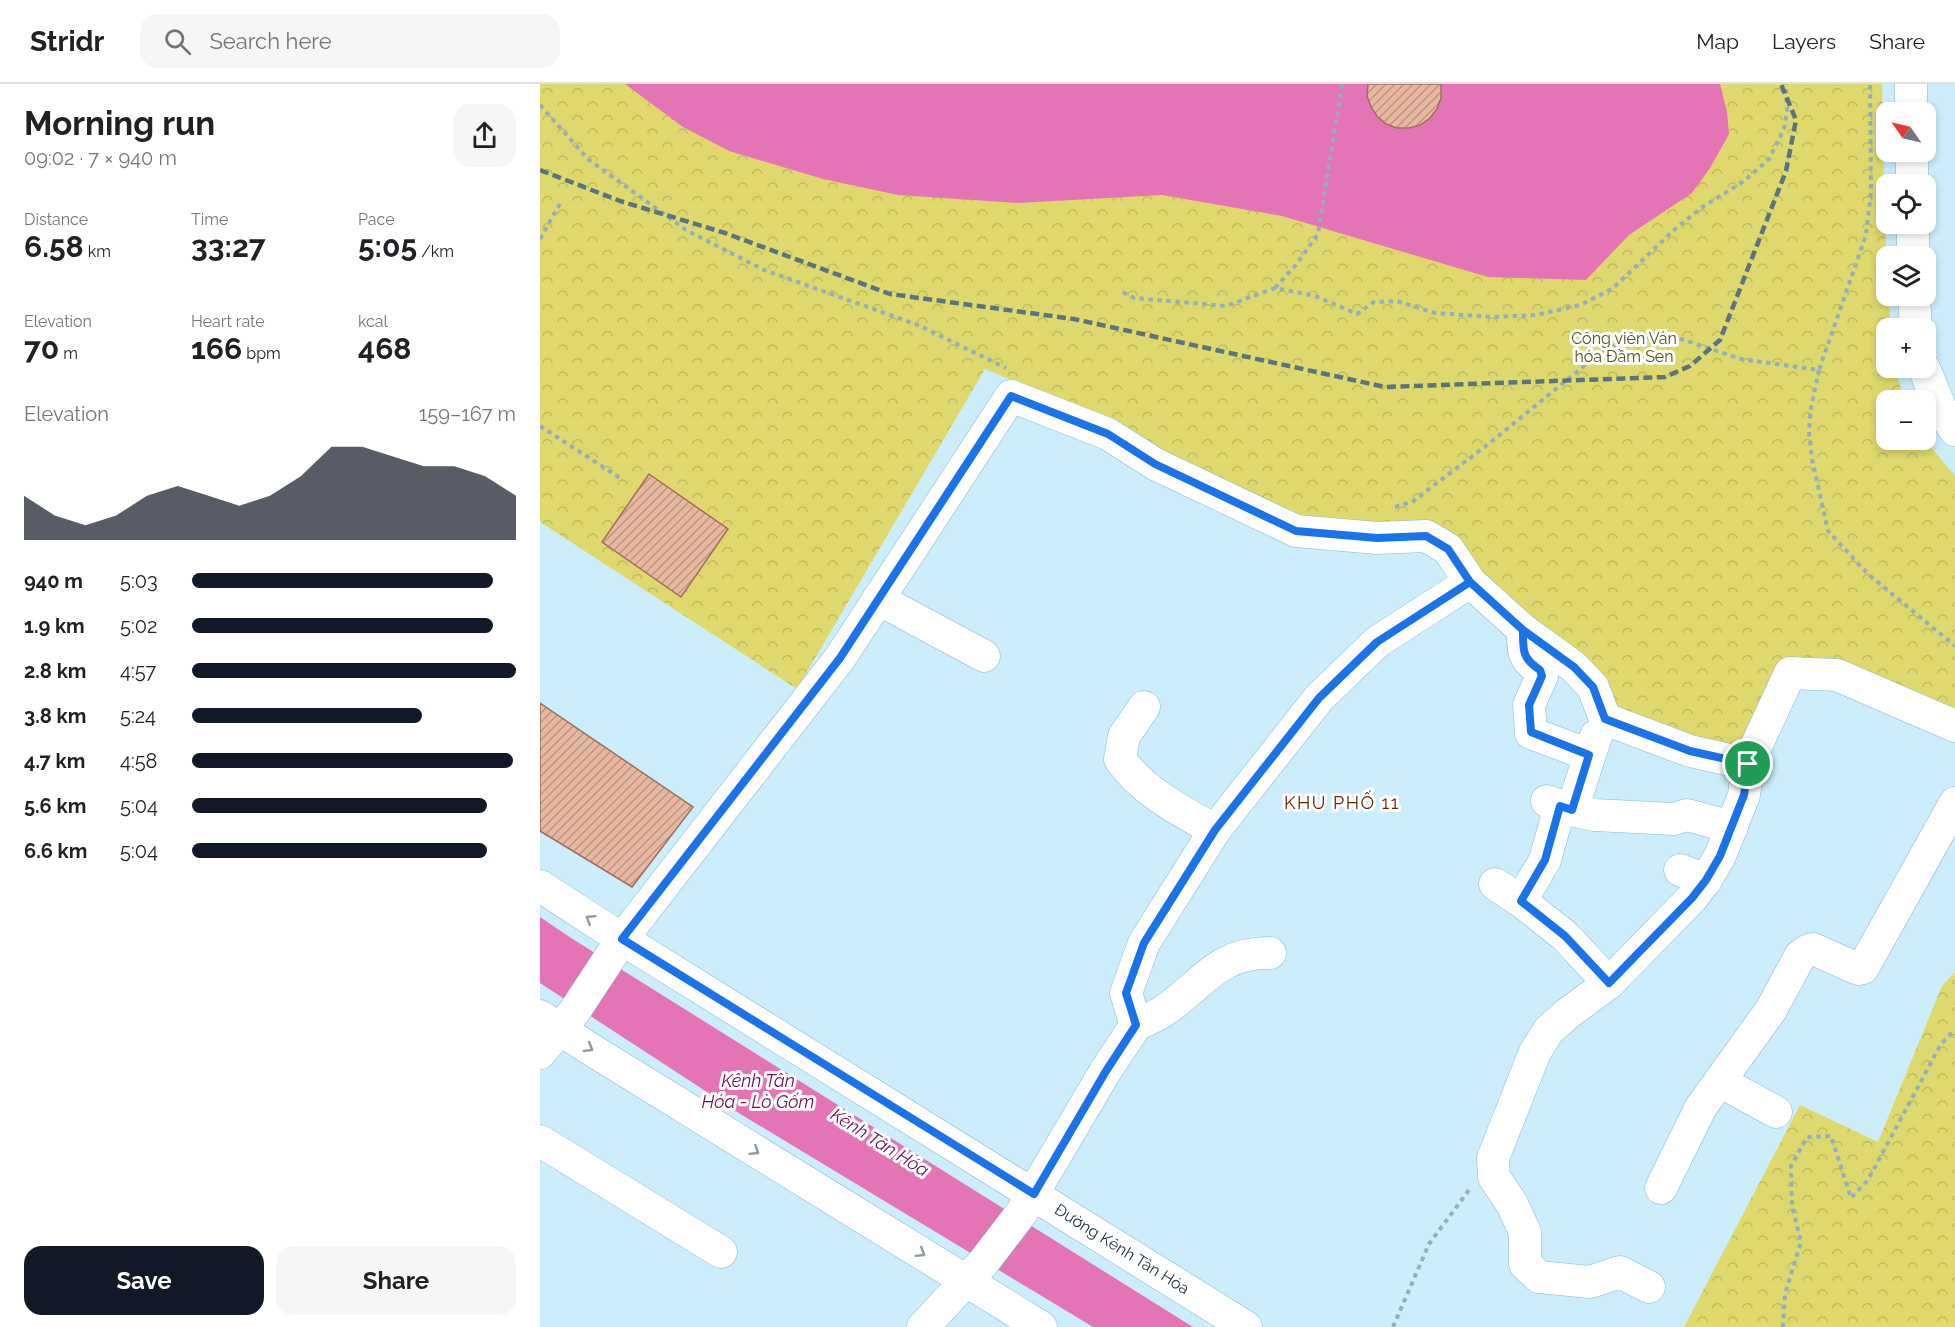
<!DOCTYPE html>
<html lang="en">
<head>
<meta charset="utf-8">
<style>
  :root { --surface:#fff; --page:#f6f6f6; --text:#202124; --muted:#757577; --line:#e0e0e0; --accent:#111827 }
  body { margin:0; font-family:Raleway,sans-serif; background:var(--page); color:var(--text); height:100vh; display:flex; flex-direction:column; font-size:22px; white-space:nowrap }
  * { box-sizing:border-box; margin:0 }
  p { font-size:20px; color:var(--muted) }
  .icon { flex:none; width:33px; height:33px; fill:none; stroke:currentColor; stroke-width:2; stroke-linecap:round; stroke-linejoin:round }
  .map { position:relative; flex:1; overflow:hidden }
  .panel { display:flex; flex-direction:column; background:var(--surface); width:540px }
  .panel>* { flex:none }
  .needle { width:39px; rotate:304deg }
  .buttons { position:absolute; left:1336px; top:18px; display:grid; gap:12px }
  .buttons a { display:grid; place-items:center; width:60px; height:60px; border-radius:12px; background:var(--surface); box-shadow:0 3px 9px #0003; font-size:30px }
  .pin { position:absolute; display:grid; place-items:center; width:51px; height:51px; color:#fff; margin:-26px; border:3px solid #fff; border-radius:50%; box-shadow:0 2px 6px #0007 }
  .round { display:grid; place-items:center; flex:none; width:63px; height:63px; border-radius:18px; background:var(--page) }
  .summary { display:flex; align-items:center; justify-content:space-between; height:102px; padding:0 24px }
  h1 { font-size:33px; font-weight:700; line-height:45px }
  .metrics { display:grid; grid-template-columns:repeat(3,1fr); gap:9px; height:102px; padding:6px 24px }
  .metrics div { display:grid; align-content:center }
  .metrics b { font-size:30px; font-weight:700 }
  .metrics small { font-size:16px; font-weight:400 }
  .metrics p { font-size:16px }
  .chart { height:168px; padding:12px 24px }
  .chart p { display:flex; justify-content:space-between }
  .chart svg { width:100%; height:108px; margin-top:6px; fill:var(--accent); opacity:.7 }
  .cta { display:flex; gap:12px; margin-top:auto; padding:12px 24px }
  .cta a { flex:1; height:69px; border-radius:18px; background:var(--accent); color:#fff; font-size:24px; font-weight:700; line-height:69px; text-align:center }
  .cta a+a { background:var(--page); color:var(--text) }
  ul { padding:0 24px; list-style:none; font-size:20px }
  li { display:grid; grid-template-columns:96px 72px 1fr; align-items:center; height:45px }
  li i { height:15px; border-radius:8px; background:var(--accent) }
  header { display:flex; align-items:center; gap:36px; box-sizing:border-box; height:84px; padding:0 30px; background:var(--surface); border-bottom:2px solid var(--line) }
  header strong { font-size:28px }
  nav { display:flex; gap:33px; margin-inline-start:auto; font-size:21px }
  .search { width:420px; height:54px; background:var(--page); display:flex; align-items:center; gap:15px; box-sizing:border-box; padding:0 21px; border-radius:18px; color:var(--muted); font-size:22px }
  main { display:flex; flex:1; min-height:0 }
  .map>svg:first-child { display:block }
  .forest { fill:url(#forest-crowns) }
  .water { fill:#e574b6 }
  .building { fill:url(#building-hatch); stroke:#9c6f5a; stroke-width:1.5 }
  .lines { fill:none; stroke-linecap:round; stroke-linejoin:round }
  .minor-casing { stroke:#83b9d0; stroke-width:33 }
  .path { stroke:#92afbc; stroke-width:4; stroke-dasharray:4.5 4.5; stroke-linecap:butt }
  .minor { stroke:#fff; stroke-width:32 }
  .rail { stroke:#5a747f; stroke-width:4.5; stroke-dasharray:9 4.5; stroke-linecap:butt }
  .oneway { stroke:#8e9a9e }
  .route-casing { stroke:#fff; stroke-width:12 }
  .route { stroke:#1a73e8; stroke-width:8 }
  .labels { text-anchor:middle; dominant-baseline:central; stroke-width:6; stroke-linejoin:round; paint-order:stroke }
  .park-label { font-size:16px; fill:#56531b; stroke:#fff }
  .street-label { font-size:16px; fill:#1e343d; stroke:#fff }
  .neighbourhood-label { font-size:18px; letter-spacing:1.5px; fill:#652801; stroke:#fff }
  .water-label { font-size:18px; font-style:italic; fill:#770e54; stroke:#fff }
</style>
</head>
<body>
<header>
<strong>Stridr</strong>
<div class="search"><svg class="icon" aria-label="search" viewBox="0 0 24 24"><circle cx="10" cy="10" r="6"/><path d="M15 15l6 6"/></svg>Search here</div>
<nav><a>Map</a><a>Layers</a><a>Share</a></nav>
</header>
<main>
<section class="panel">
<div class="summary"><div><h1>Morning run</h1><p>09:02 · 7 × 940 m</p></div><a class="round"><svg class="icon" aria-label="share" viewBox="0 0 24 24"><path d="M12 15V3M7 8l5-5 5 5M5 13v7h14v-7"/></svg></a></div>
<div class="metrics">
<div><p>Distance</p><b>6.58<small> km</small></b></div>
<div><p>Time</p><b>33:27</b></div>
<div><p>Pace</p><b>5:05<small> /km</small></b></div>
</div>
<div class="metrics">
<div><p>Elevation</p><b>70<small> m</small></b></div>
<div><p>Heart rate</p><b>166<small> bpm</small></b></div>
<div><p>kcal</p><b>468</b></div>
</div>
<div class="chart"><p><span>Elevation</span>159–167 m</p>
<svg viewBox="0 0 160 44" preserveAspectRatio="none"><path d="M0 44V26L10 34L20 38L30 34L40 26L50 22L60 26L70 30L80 26L90 18L100 6L110 6L120 10L130 14L140 14L150 18L160 26V44z"/></svg>
</div>
<ul>
<li><b>940 m</b>5:03<i style="width:93%"></i></li>
<li><b>1.9 km</b>5:02<i style="width:93%"></i></li>
<li><b>2.8 km</b>4:57<i style="width:100%"></i></li>
<li><b>3.8 km</b>5:24<i style="width:71%"></i></li>
<li><b>4.7 km</b>4:58<i style="width:99%"></i></li>
<li><b>5.6 km</b>5:04<i style="width:91%"></i></li>
<li><b>6.6 km</b>5:04<i style="width:91%"></i></li>
</ul>
<div class="cta"><a>Save</a><a>Share</a></div>
</section>
<div class="map">
<svg width="1415" height="1243" viewBox="0 0 1415 1243">
  <defs>
    <pattern id="forest-crowns" width="20" height="18" patternUnits="userSpaceOnUse" patternTransform="scale(1.5)"><rect width="20" height="18" fill="#dfd96d"/><path d="M2 6a3 3 0 1 1 6 0M12 15a3 3 0 1 1 6 0" fill="none" stroke="#bfbb5f"/></pattern>
    <pattern id="building-hatch" width="6" height="6" patternUnits="userSpaceOnUse" patternTransform="scale(1.5)"><rect width="6" height="6" fill="#e8b7a0"/><path d="M-1 1l2-2M0 6l6-6M5 7l2-2" fill="none" stroke="#bb9684"/></pattern>
  </defs>
  <rect width="100%" height="100%" fill="#ccedfb"/>
  <g class="forest">
    <polygon points="0,0 1342,0 1347,212 1349,212 1350,244 1347,244 1347,284 1354,284 1365,316 1347,316 1347,356 1385,356 1415,392 1415,633 1252,582 1216,653 1183,669 1071,630 910,460 756,441 498,307 445,285 257,605 0,438"/>
    <polygon points="1415,888 1415,1243 1144,1243 1260,1021 1338,1058 1402,902"/>
  </g>
  <g class="water">
    <polygon points="85,0 1180,0 1187,28 1189,50 1170,84 1152,109 1089,151 1046,196 948,193 742,132 622,111 478,119 358,111 283,95 189,67 143,43"/>
    <polygon points="0,833 31,854 653,1243 553,1243 202,1031 0,899"/>
  </g>
  <g class="building">
    <polygon points="828,0 901,0 901,14 897,25 890,34 880,41 869,44 857,44 846,40 837,32 831,23 827,12"/>
    <polygon points="109,390 188,445 141,513 62,458"/>
    <polygon points="0,619 153,723 92,803 0,747"/>
  </g>
  <g class="lines">
    <defs>
      <g id="minor">
        <polyline points="1371,0 1371,28"/>
        <polyline points="1372,68 1372,100"/>
        <polyline points="1373,140 1373,172"/>
        <polyline points="1374,212 1376,244"/>
        <polyline points="1384,284 1401,325 1415,346"/>
        <polyline points="338,515 444,572"/>
        <path d="M983 546C983 567 982 574 1000 586L1002 592 989 621 991 649 1049 671"/>
        <path d="M604 623 584 652 580 675C603 708 641 727 675 746"/>
        <polyline points="1007,717 1032,726 1055,731 1134,735 1147,731 1192,743"/>
        <polyline points="1032,726 1056,652"/>
        <polyline points="1140,786 1166,796"/>
        <polyline points="955,800 981,817 1025,852 1069,899"/>
        <polyline points="0,802 82,855 706,1243"/>
        <polyline points="981,817 1005,776 1020,722"/>
        <polyline points="0,932 47,963 501,1243"/>
        <path d="M596 941C604 937 614 933 622 928 661 903 676 868 730 869"/>
        <polyline points="0,969 34,928 82,855 300,574 471,312 568,350 615,380 756,447 837,454 886,452 908,465 930,498 983,546 1034,583 1053,603 1065,635 1150,667 1208,680 1250,589 1297,591 1415,642"/>
        <polyline points="1181,998 1236,1028"/>
        <polyline points="0,1057 181,1168"/>
        <polyline points="1121,1104 1161,1023 1231,926 1260,872 1267,867 1273,865 1318,885 1323,884 1415,719"/>
        <polyline points="1109,1203 1080,1188 1050,1198 999,1193 985,1180 985,1148 972,1120 954,1093 953,1074 995,968 1009,946 1027,930 1069,899 1152,814 1166,796 1180,772 1204,711 1208,680"/>
        <polyline points="383,1243 443,1179 482,1128 566,986 596,941 586,909 604,859 675,746 779,614 837,558 930,498"/>
      </g>
    </defs>
    <use href="#minor" class="minor-casing"/>
    <g class="path">
      <polyline points="0,21 48,75 146,146 224,186 378,241 466,284"/>
      <polyline points="0,155 21,118"/>
      <polyline points="735,204 755,182 778,150 802,0"/>
      <polyline points="583,208 594,214 686,222 735,204 775,212 817,230 834,218 857,217 895,229 952,233 996,231 1040,221 1072,205 1134,146 1161,124 1204,97 1229,75 1244,45 1247,27 1246,0"/>
      <polyline points="1279,286 1270,329 1269,348 1272,375 1288,447 1328,490 1415,562"/>
      <polyline points="0,342 80,394"/>
      <polyline points="855,423 872,418 951,358 1066,264 1123,249 1201,275 1279,286 1326,151 1331,108 1330,0"/>
      <polyline points="853,1243 889,1160 929,1106"/>
      <polyline points="1243,1243 1245,1210 1261,1158 1252,1122 1251,1082 1267,1053 1291,1052 1311,1114 1328,1096 1401,960 1415,946"/>
    </g>
    <use href="#minor" class="minor"/>
    <polyline class="rail" points="0,86 80,117 185,149 350,210 534,235 845,303 1125,293 1150,282 1180,256 1246,87 1256,36 1241,0"/>
  </g>
  <defs><path id="oneway-chevron" d="M-2-3.5L2.5 0L-2 3.5" fill="none" stroke-width="1.6" stroke-linecap="round" stroke-linejoin="round" transform="scale(1.5)"/></defs>
  <g class="oneway">
    <use href="#oneway-chevron" transform="translate(50 835) rotate(-148)"/>
    <use href="#oneway-chevron" transform="translate(49 964) rotate(32)"/>
    <use href="#oneway-chevron" transform="translate(215 1067) rotate(32)"/>
    <use href="#oneway-chevron" transform="translate(381 1169) rotate(32)"/>
  </g>
  <g class="lines">
    <defs>
      <path id="route" d="M1208 680 1150 667 1065 635 1053 603 1034 583 983 546 930 498 837 558 779 614 675 746 604 859 586 909 596 941 566 987 494 1110 82 855 300 574 471 312 568 350 615 380 756 447 837 454 886 452 908 465 930 498 983 546C983 567 982 574 1000 586L1002 592 989 621 991 648 1049 671 1032 726 1020 722 1005 776 981 817 1025 852 1069 899 1152 814 1166 796 1180 772 1204 711 1208 680"/>
    </defs>
    <use href="#route" class="route-casing"/>
    <use href="#route" class="route"/>
  </g>
  <g class="labels">
    <g class="park-label">
      <text x="1084" y="254">Công viên Văn<tspan x="1084" dy="18">hóa Đầm Sen</tspan></text>
    </g>
    <g class="street-label">
      <text transform="translate(582 1165) rotate(32)">Đường Kênh Tân Hóa</text>
    </g>
    <g class="neighbourhood-label">
      <text x="802" y="718">KHU PHỐ 11</text>
    </g>
    <g class="water-label">
      <text x="218" y="996">Kênh Tân<tspan x="218" dy="21">Hóa - Lò Gốm</tspan></text>
      <text transform="translate(340 1058) rotate(32)">Kênh Tân Hóa</text>
    </g>
  </g>
</svg>
<div class="buttons">
<a><svg class="needle" viewBox="-14 -14 28 28"><path d="M0-13l5 13h-10z" fill="#e53935"/><path d="M0 13l5-13h-10z" fill="#757577"/></svg></a>
<a><svg class="icon" aria-label="locate" viewBox="0 0 24 24"><circle cx="12" cy="12" r="6"/><path d="M12 2v4M12 18v4M2 12h4M18 12h4"/></svg></a>
<a><svg class="icon" aria-label="layers" viewBox="0 0 24 24"><path d="M12 4l9 5-9 5-9-5zM3 14l9 5 9-5"/></svg></a>
<a>+</a>
<a>−</a>
</div>
<div class="pin" style="left:1208px;top:680px;background:#1e9e55"><svg class="icon" aria-label="arrive" viewBox="0 0 24 24"><path d="M6 21V4h12l-3 4 3 4H6"/></svg></div>
</div>
</main>
</body>
</html>
